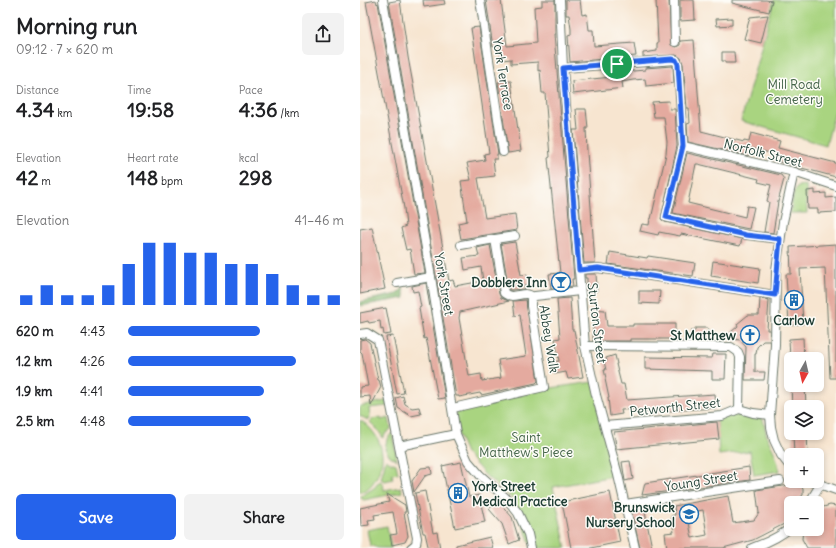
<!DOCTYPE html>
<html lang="en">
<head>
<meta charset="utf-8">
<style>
  :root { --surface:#fff; --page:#f2f2f2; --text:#202124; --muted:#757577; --accent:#2563eb }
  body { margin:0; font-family:Delius,sans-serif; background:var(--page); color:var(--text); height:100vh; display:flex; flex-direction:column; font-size:15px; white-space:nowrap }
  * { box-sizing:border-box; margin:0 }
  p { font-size:13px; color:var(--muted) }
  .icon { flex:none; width:22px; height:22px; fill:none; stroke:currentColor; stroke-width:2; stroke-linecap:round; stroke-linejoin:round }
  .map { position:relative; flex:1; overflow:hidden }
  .side { display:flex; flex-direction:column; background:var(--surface); width:360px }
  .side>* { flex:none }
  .needle { width:26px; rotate:188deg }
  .controls { position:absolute; left:424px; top:352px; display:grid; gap:8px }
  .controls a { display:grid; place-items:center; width:40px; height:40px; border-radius:6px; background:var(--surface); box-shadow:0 2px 6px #0003; font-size:20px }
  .pin { position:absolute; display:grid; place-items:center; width:34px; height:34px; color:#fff; margin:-17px; border:2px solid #fff; border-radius:50%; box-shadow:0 1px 4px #0007 }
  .round { display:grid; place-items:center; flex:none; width:42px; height:42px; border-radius:6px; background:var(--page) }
  .head { display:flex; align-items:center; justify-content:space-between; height:68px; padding:0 16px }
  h1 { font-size:22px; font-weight:700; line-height:30px }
  .stats { display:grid; grid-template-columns:repeat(3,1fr); gap:6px; height:68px; padding:4px 16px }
  .stats div { display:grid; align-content:center }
  .stats b { font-size:20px; font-weight:700 }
  .stats small { font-size:11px; font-weight:400 }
  .stats p { font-size:11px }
  .chart { height:112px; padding:8px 16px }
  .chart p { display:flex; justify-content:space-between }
  .chart svg { width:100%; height:72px; margin-top:4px; stroke:var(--accent); stroke-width:6 }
  .action { display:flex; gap:8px; margin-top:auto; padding:8px 16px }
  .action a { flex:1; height:46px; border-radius:6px; background:var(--accent); color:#fff; font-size:16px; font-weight:700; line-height:46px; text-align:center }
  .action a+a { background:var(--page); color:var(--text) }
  ul { padding:0 16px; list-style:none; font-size:13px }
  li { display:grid; grid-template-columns:64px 48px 1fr; align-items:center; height:30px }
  li i { height:10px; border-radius:5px; background:var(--accent) }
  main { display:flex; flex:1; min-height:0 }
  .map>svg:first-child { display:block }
  .green { fill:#a9d480; stroke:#64885a }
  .forest { fill:#86b66e; stroke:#527a51 }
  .building { fill:#e4aa9f; fill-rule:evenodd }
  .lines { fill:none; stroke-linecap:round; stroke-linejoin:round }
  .street-casing { stroke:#6b786b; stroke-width:10 }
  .street { stroke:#fff; stroke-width:8 }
  .route-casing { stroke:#fff; stroke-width:8 }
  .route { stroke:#2563eb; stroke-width:5 }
  .labels { text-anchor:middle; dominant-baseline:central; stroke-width:3; stroke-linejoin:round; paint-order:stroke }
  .street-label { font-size:13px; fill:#1f3d34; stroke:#fdfcf7 }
  .park-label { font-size:13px; fill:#426347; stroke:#fdfcf7 }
  .poi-label { font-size:13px; font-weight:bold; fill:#1f3d34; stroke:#fdfcf7; text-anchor:end }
</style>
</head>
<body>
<main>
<section class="side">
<div class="head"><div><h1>Morning run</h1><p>09:12 · 7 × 620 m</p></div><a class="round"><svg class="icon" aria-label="share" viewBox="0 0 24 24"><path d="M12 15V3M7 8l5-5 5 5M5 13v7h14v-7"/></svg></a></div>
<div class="stats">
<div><p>Distance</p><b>4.34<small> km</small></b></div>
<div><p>Time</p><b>19:58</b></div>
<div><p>Pace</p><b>4:36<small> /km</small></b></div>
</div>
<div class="stats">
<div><p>Elevation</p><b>42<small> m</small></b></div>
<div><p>Heart rate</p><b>148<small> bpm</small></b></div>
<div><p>kcal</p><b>298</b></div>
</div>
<div class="chart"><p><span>Elevation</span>41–46 m</p>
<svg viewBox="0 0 160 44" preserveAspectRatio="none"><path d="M5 44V38M15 44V32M25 44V38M35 44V38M45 44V32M55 44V19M65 44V6M75 44V6M85 44V12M95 44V12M105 44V19M115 44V19M125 44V25M135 44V32M145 44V38M155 44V38"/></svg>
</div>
<ul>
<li><b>620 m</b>4:43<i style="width:61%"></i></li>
<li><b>1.2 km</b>4:26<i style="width:78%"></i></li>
<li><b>1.9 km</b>4:41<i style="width:63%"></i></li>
<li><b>2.5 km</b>4:48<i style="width:57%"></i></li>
</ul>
<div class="action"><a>Save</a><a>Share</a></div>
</section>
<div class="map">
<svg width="476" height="548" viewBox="0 0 476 548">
  <rect width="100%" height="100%" fill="#fdfcf7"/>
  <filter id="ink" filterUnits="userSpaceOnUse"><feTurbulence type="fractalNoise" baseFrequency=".025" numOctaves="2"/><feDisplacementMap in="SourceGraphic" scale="8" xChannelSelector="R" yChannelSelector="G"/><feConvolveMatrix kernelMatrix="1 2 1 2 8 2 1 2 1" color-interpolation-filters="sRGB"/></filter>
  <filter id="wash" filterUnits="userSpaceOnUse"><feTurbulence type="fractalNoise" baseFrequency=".012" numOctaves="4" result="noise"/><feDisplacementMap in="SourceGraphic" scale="16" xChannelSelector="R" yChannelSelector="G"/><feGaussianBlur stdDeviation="0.9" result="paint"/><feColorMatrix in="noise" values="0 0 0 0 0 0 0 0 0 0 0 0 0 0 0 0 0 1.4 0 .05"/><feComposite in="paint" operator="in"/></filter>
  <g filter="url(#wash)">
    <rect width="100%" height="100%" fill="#f7e5d0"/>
    <g class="green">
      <polygon points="414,0 476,0 476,108 466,145 381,121"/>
      <polygon points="446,185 447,213 430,213 434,192 438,186"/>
      <polygon points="233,382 258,475 193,487 206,548 172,548 154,500 125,475 106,453 98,434 96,409 191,388"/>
      <polygon points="26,401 27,406 9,408 10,417 8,420 0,416 0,406"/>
      <polygon points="376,415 403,419 407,437 415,454 420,471 394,475 390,451 359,455 357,419"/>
      <polygon points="21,417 21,420 29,418 31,429 25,434 23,438 18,430 10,422 13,419"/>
      <path d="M0 420C20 433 29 456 16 478 12 485 8 490 0 492Z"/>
      <polygon points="32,433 37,460 30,456 25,449 27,439"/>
      <polygon points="26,459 30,462 36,464 38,473 32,474 33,479 25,481 21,479"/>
      <polygon points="20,481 23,483 24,490 41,487 42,492 4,500 1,498 1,496 14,488"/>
      <polygon points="27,526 31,548 18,548 10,545 7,530"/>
    </g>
    <polygon class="forest" points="43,288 45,298 0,306 0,302 37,294"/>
    <g id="blocks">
      <g class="building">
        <polygon points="16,0 17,4 18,3 65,273 54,274 50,249 46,250 41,228 46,226 44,208 6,2"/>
        <polygon points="40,0 48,57 89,281 93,280 95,286 123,281 121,267 105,270 103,258 119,256 117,248 130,245 139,294 141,298 149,301 100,312 99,318 109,376 121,374 122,381 141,378 138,360 166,356 160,315 155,316 153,301 166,300 178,381 176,383 121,395 120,393 99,397 99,396 96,396 76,276 29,2"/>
        <polygon points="63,0 84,0 85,4 64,7"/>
        <polygon points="126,0 141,0 147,46 176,43 174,7 182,6 182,0 195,0 195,34 194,34 214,279 212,279 213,286 191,288 189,274 200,273 188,158 190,157 185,93 182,93 180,70 178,71 178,62 151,64 151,59 142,60 140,46 133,47"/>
        <polygon points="206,0 220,0 222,15 227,14 229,30 233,30 234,46 274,43 276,56 210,62 208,36 211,35 211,29 209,15 206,15"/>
        <polygon points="296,0 309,0 311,45 316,47 320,45 320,41 334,40 341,131 384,142 384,141 389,142 391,133 420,141 418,148 476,163 476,177 419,162 421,156 391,148 389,156 328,142 327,124 330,123 329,108 327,108 323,64 321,58 316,55 283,57 283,53 297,51 297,43 298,43"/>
        <polygon points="320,0 334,0 335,20 320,21"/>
        <polygon points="372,0 406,0 412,1 409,12 372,3"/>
        <polygon points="408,15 401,43 384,39 390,17"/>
        <polygon points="372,18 372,25 357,26 356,19"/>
        <polygon points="119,27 138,154 137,154 137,159 133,159 135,176 118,178 125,218 155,214 157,230 101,239 98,223 107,221 101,181 111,180 107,163 125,160 124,154 129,153 111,28"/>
        <polygon points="362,52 374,52 375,63 365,63 365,61 362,61"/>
        <polygon points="313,66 314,83 286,86 285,79 273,80 262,82 263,88 213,94 212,81 262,76 262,72 285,70 285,68"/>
        <polygon points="151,81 161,151 148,153 138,82"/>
        <polygon points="309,101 310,109 315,109 317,146 301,219 305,222 382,239 380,246 321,234 320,236 299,232 298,235 280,231 282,224 289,225 290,219 291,219 306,154 307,142 304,117 294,117 292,102"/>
        <polygon points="216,109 226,109 228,128 226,128 227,152 235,263 224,263 213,130 218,130"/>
        <polygon points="327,153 421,175 424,179 418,202 413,233 404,232 409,202 407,201 411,185 398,182 399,179 338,164 336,164 328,203 385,217 387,206 394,207 389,229 313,213"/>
        <polygon points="455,190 455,194 466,193 466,198 476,197 476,212 458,213 458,209 448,209 447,191"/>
        <polygon points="12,227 25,289 0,294 0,229"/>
        <polygon points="155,242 161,275 167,274 169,285 164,286 165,289 151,290 149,290 141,244"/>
        <polygon points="476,244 476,378 470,378 465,268 440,269 443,324 429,325 426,274 431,274 430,247"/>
        <polygon points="250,252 287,258 288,256 335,263 333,276 248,264"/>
        <polygon points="353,261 400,268 398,283 351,276"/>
        <polygon points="225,274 236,274 237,291 227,292 227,278 225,278"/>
        <polygon points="66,283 85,398 78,399 68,347 66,338 64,339 59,308 61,307 58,291 53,292 52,286"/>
        <polygon points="279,291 300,291 299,304 279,303"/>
        <polygon points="210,298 212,330 214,330 223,377 208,379 206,372 195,374 192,362 199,361 195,339 200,338 197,299"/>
        <polygon points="400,298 409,300 407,330 410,330 410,341 403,341 397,347 396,354 395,354 395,372 405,372 404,380 385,380 386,347 380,340 372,339 370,336 370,333 378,326 377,324 388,315 399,315"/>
        <polygon points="26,308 31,334 24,335 23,329 21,330 20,321 9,323 8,321 0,323 0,313"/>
        <polygon points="232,309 245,310 247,326 273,326 273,324 315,324 315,339 270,339 270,341 233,341 233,327 234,327"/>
        <polygon points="335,328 348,328 348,333 355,333 354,341 331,341 331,331 335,331"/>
        <polygon points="33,336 44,393 37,394 26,337"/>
        <polygon points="443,338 444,359 430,359 429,339"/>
        <polygon points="5,339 10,343 18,380 19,380 21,387 11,406 10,396 0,397 0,387 8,386 2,353 0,351 0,340"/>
        <polygon points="353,354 366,354 365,379 352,379 352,371 285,369 285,357 352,358"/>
        <polygon points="255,355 257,364 256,364 261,384 264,384 267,400 355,394 356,408 278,413 277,409 261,410 262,414 250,416 248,398 249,398 245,379 246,378 244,370 246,370 244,361 247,361 246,358"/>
        <polygon points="431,385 445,385 446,407 432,407"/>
        <polygon points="43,396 45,404 52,408 59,407 61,414 51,416 38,408 36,398"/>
        <polygon points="357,422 359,439 256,449 256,446 254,432"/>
        <polygon points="433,433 447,433 448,455 434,455"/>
        <polygon points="270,461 273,479 265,481 262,462"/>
        <polygon points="101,462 109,497 119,495 125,522 95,528 82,466"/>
        <polygon points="71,467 72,474 65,476 54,492 52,481 61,468"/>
        <polygon points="389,467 390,480 282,495 285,483"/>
        <path d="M436 484 440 485 443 489V495L433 503H431L428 507 431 511V516L426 523 393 540 363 548H307L305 533 314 532 311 516 315 515 314 506 368 496 373 523 394 520 399 513 396 490ZM343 510 347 535 332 538 327 513Z"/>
        <polygon points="65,491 73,533 77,532 80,548 71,548 68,546 65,533 63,533 55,493"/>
        <polygon points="250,492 260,542 231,548 211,548 202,502"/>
        <polygon points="27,494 45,505 46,512 44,512 48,536 45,542 32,545 30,535 37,534 33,512 14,515 15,519 8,520 9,525 1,526 0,508 29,502"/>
        <polygon points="138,501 152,517 159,540 149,544 142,524 129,509"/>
        <polygon points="470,505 476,506 476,548 447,548 442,539 443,529 457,529 457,509"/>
        <polygon points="284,507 292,548 280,548 271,509"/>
        <polygon points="130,537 133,548 96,548 96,545"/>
      </g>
    </g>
  </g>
  <g filter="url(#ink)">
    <use href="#blocks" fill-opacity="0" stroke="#6b786b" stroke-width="1"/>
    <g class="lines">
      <defs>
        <g id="street">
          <polyline points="23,0 71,277 96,434 108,461 120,475 147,499 158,513 168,534 171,548"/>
          <polyline points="120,0 143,152"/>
          <polyline points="200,0 203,68 225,346 236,395 258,475 275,548"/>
          <polyline points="314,0 315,42"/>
          <polyline points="203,68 316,60 318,64 323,146 306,217 387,235 420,239"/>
          <polyline points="323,146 434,172 476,186"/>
          <polyline points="135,239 155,236"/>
          <path d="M101 245 135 239 144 293C153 301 164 289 173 297"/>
          <polyline points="219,269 238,268 415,295"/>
          <polyline points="37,283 71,277"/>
          <polyline points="0,334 7,333 18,340 57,538 56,544 51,548"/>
          <polyline points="225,346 371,347 378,352 380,357 379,409"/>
          <polyline points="93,408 184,387 171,306 171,299 175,296 220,291"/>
          <polyline points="245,426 362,416 379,409 393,413 410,415"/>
          <polyline points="39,446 96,434"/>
          <polyline points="431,468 421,455 414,440 411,427 410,415 415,345 416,270 423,222 434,172"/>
          <polyline points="451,481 476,490"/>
          <polyline points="449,503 460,485"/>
          <polyline points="265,504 420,481"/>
          <path d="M392 548C406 543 420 537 431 527"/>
        </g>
      </defs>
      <use href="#street" class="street-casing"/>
      <use href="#street" class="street"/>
    </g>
  </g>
  <g class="lines" filter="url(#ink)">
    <defs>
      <polygon id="route" points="312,59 316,60 318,64 323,146 306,217 386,235 420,239 415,295 238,268 219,270 203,68"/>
    </defs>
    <use href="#route" class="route-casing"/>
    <use href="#route" class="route"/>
  </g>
  <defs>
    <symbol id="bar-ring" viewBox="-11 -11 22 22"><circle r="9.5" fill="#fdfcf7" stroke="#1f6fb2" stroke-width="1.5"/><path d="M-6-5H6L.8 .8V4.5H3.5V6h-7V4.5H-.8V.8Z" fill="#1f6fb2"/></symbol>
    <symbol id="building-ring" viewBox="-11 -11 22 22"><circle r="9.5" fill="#fdfcf7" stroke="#1f6fb2" stroke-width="1.5"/><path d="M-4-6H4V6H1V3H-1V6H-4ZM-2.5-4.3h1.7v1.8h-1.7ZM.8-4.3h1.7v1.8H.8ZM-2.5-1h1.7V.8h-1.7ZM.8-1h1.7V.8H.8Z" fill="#1f6fb2"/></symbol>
    <symbol id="church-ring" viewBox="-11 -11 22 22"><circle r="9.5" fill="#fdfcf7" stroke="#1f6fb2" stroke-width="1.5"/><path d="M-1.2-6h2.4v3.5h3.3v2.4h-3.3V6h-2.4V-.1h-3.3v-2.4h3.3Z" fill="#1f6fb2"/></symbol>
    <symbol id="school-ring" viewBox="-11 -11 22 22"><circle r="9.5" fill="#fdfcf7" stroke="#1f6fb2" stroke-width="1.5"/><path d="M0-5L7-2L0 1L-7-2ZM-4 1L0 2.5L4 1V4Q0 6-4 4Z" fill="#1f6fb2"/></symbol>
  </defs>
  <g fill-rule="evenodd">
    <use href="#bar-ring" x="190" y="271" width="22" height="22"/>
    <use href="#building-ring" x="423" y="289" width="22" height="22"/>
    <use href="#church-ring" x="379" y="324" width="22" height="22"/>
    <use href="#building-ring" x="87" y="482" width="22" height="22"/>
    <use href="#school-ring" x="318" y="503" width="22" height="22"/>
  </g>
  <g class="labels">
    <g class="street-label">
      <text transform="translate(143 74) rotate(81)">York Terrace</text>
      <text transform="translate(403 153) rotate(14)">Norfolk Street</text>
      <text transform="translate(84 284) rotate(80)">York Street</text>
      <text transform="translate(237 323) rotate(83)">Sturton Street</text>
      <text transform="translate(189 339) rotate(81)">Abbey Walk</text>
      <text transform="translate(315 407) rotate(-6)">Petworth Street</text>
      <text transform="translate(341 481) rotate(-9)">Young Street</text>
    </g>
    <g class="park-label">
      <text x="434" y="84">Mill Road<tspan x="434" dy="15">Cemetery</tspan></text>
      <text x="166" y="437">Saint<tspan x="166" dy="15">Matthew's Piece</tspan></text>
    </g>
    <g class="poi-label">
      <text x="187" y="282">Dobblers Inn</text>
      <text x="434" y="320" text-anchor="middle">Carlow</text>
      <text x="376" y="335">St Matthew</text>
      <text x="112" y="486" text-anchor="start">York Street<tspan x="112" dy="15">Medical Practice</tspan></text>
      <text x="315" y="507">Brunswick<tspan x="315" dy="15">Nursery School</tspan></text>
    </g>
  </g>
</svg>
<div class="controls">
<a><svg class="needle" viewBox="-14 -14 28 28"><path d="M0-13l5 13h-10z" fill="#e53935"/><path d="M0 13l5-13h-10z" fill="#757577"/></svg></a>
<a><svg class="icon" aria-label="layers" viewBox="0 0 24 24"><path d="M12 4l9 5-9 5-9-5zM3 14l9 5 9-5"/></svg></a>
<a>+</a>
<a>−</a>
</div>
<div class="pin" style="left:257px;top:64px;background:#1e9e55"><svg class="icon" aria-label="arrive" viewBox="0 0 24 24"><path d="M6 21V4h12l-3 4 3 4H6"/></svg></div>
</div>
</main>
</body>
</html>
